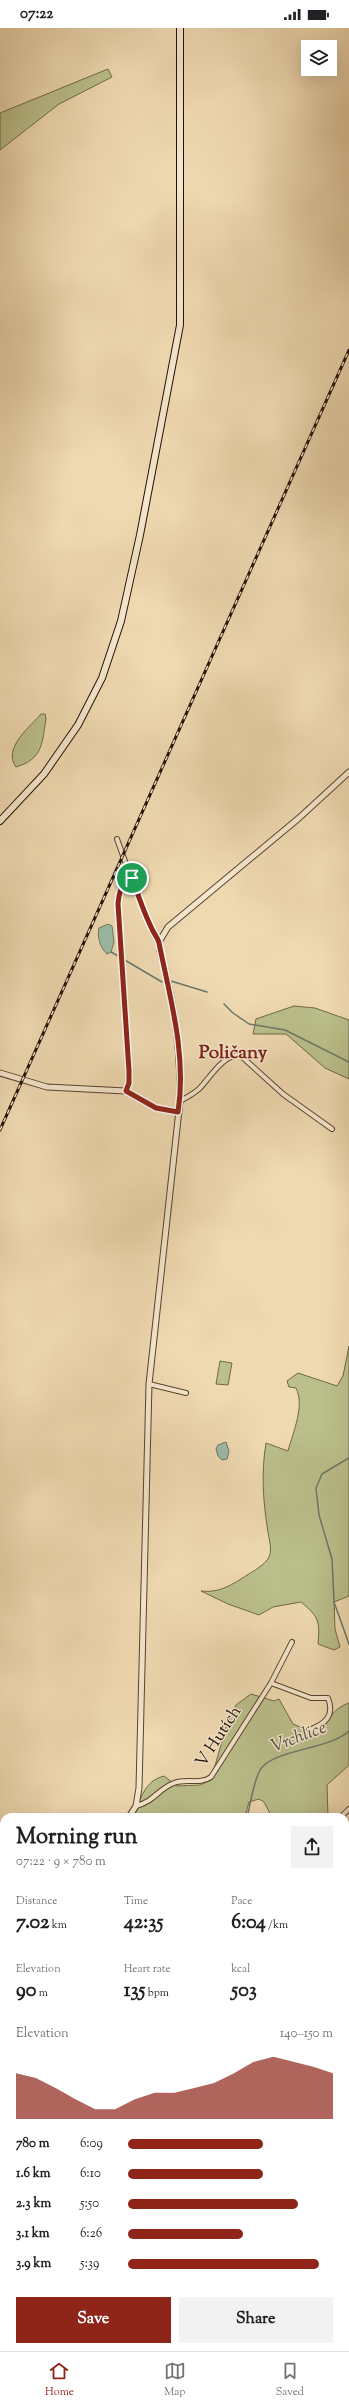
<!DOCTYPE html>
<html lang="en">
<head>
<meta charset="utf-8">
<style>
  :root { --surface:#fff; --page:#f2f2f2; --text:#202124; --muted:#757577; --line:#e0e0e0; --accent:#8f2418 }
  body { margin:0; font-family:"Sorts Mill Goudy",serif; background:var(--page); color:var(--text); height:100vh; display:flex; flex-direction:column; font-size:15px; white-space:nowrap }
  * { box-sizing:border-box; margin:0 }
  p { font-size:13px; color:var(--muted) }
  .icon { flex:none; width:22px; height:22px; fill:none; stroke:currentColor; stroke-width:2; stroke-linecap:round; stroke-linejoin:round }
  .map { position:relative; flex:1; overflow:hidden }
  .panel { position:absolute; left:0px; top:1785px; width:349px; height:538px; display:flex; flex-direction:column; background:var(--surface); border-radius:12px 12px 0 0; box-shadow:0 4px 16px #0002 }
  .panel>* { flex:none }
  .fabs { position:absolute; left:301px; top:12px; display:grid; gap:8px }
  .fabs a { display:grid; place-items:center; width:36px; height:36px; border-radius:0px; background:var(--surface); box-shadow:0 4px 16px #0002; font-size:20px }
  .pin { position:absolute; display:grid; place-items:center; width:34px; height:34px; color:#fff; margin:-17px; border:2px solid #fff; border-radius:50%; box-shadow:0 1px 4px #0007 }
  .round { display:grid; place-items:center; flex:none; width:42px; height:42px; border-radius:0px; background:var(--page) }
  .head { display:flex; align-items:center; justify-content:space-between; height:68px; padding:0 16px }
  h1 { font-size:22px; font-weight:700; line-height:30px }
  .stats { display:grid; grid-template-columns:repeat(3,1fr); gap:6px; height:68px; padding:4px 16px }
  .stats div { display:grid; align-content:center }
  .stats b { font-size:20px; font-weight:700 }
  .stats small { font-size:11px; font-weight:400 }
  .stats p { font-size:11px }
  .chart { height:112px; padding:8px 16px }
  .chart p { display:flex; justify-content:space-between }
  .chart svg { width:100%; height:72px; margin-top:4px; fill:var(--accent); opacity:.7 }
  .primary-button { display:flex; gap:8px; margin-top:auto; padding:8px 16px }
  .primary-button a { flex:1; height:46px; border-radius:0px; background:var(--accent); color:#fff; font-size:16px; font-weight:700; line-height:46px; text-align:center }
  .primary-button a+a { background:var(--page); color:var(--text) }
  ul { padding:0 16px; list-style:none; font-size:13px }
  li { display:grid; grid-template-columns:64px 48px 1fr; align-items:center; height:30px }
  li i { height:10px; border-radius:5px; background:var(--accent) }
  .status { display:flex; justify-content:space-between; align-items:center; height:28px; padding:0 20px; background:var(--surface); direction:ltr }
  .status svg { height:11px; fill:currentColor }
  .dock { display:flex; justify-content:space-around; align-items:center; height:56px; border-top:1px solid var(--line); background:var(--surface); font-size:11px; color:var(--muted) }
  .dock a { display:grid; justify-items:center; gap:2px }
  .dock .selected { color:var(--accent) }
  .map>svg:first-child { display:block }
  .green { fill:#babf8b; stroke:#6f6849 }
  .water { fill:#9bbba7; stroke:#6b7767 }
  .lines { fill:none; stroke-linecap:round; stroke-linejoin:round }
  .stream { stroke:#6b7767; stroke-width:1.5 }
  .minor-casing { stroke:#574232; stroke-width:6 }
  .tertiary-casing { stroke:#574232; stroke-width:7 }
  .secondary-casing { stroke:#241007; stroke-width:8 }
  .minor { stroke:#f5e6cc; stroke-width:4 }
  .tertiary { stroke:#f5e6cc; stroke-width:5 }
  .secondary { stroke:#f5e6cc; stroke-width:6 }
  .rail-casing { stroke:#241007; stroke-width:3 }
  .rail { stroke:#f5e6cc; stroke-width:1.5; stroke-dasharray:4.5; stroke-linecap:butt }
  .route-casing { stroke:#fff; stroke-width:8 }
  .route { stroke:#8f2418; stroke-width:5 }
  .labels { text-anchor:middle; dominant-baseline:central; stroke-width:3; stroke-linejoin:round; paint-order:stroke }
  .street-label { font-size:17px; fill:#241007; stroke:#f5e6cc }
  .water-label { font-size:18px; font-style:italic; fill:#4e4c3f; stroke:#f5e6cc }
  .quarter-label { font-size:19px; font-weight:bold; fill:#7a1f14; stroke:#f5e6cc }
</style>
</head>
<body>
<div class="status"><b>07:22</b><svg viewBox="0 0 49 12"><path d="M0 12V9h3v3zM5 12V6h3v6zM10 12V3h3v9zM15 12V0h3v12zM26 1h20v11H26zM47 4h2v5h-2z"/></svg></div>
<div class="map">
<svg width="349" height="2323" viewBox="0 0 349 2323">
  <rect width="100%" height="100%" fill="#efd9b1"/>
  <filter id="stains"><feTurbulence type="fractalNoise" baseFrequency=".005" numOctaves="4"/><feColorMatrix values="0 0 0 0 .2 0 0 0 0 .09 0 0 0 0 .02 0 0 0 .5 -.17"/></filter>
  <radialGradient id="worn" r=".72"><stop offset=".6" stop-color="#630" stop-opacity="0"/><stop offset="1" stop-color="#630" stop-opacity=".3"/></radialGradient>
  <g class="green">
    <polygon points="108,41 112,49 59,76 0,122 0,85"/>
    <path d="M41 686H45L46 691C42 715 43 731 16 739 2 720 31 698 41 686Z"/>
    <polygon points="294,978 315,980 349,992 349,1051 325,1040 286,1006 253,1006 256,991"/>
    <path d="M349 1318V1568L334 1574 335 1601 340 1619 334 1622 318 1616C320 1593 319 1589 301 1574L273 1579 259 1587 228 1576 201 1563C217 1565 228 1559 241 1551 250 1545 262 1539 268 1531 273 1523 269 1512 268 1504 263 1474 261 1445 266 1415L288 1423C293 1404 305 1378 296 1360L289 1359 287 1353 298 1345 337 1358 343 1348Z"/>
    <polygon points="220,1333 232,1335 228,1357 216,1356"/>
    <path d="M251 1666 274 1673 279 1671 293 1696 319 1707C325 1694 335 1679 349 1675V1737L327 1757 328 1789H272L264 1774 259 1771 249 1774 245 1789H134C140 1772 144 1753 164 1748L177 1758 200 1757 211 1752 226 1699 236 1677Z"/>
    <polygon points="345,1993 349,1993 349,2034 345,2037"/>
    <polygon points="4,2045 4,2319 162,2319 164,2323 0,2323 0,2063"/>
    <polygon points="345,2247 349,2261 349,2323 326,2323 327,2319 345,2319"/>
    <rect x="277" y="2319" width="43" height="4"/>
  </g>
  <g class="water">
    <path d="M108 896 112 898 114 914 111 924 107 926C100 920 97 909 99 900Z"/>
    <polygon points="226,1414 229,1423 227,1431 222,1432 218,1428 216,1421 218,1417"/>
  </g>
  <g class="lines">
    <g class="stream">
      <polyline points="111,924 120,929"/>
      <polyline points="123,931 162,954"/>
      <polyline points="171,953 207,964"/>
      <polyline points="224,976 233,985 249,996 285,1002 349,1034"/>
      <polyline points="349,1430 322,1446 316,1460 319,1487 332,1531 334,1574 349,1616"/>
      <path d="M247 1789C251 1774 253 1755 260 1742 273 1721 329 1722 349 1703"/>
      <polyline points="345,2067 349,2065"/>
      <polyline points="345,2265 349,2277"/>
      <polyline points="333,2323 333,2319"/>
    </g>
    <defs>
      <g id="minor">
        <polyline points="117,811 131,850"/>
        <path d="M126 1063 129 1055V1043L118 876C119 865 121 855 131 850L152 903 159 914"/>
        <path d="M180 1073C186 1070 193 1066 199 1061 209 1051 223 1026 240 1027L283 1066 332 1101"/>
        <polyline points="149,1356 186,1365"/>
        <polyline points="271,1655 292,1614"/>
        <path d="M136 1778C155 1773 158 1761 174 1755 186 1750 200 1757 211 1749L271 1655 311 1670H328C335 1688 325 1696 309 1702"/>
        <polyline points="341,1789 349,1781"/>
        <polyline points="0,1810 4,1810"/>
        <polyline points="4,1847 2,1851 4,1858"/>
        <polyline points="0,1890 4,1889"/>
        <polyline points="345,1907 349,1908"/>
        <polyline points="0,1961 4,1966"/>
      </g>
      <g id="tertiary">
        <polyline points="0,1045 47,1059 126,1063 156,1080 178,1084"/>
        <path d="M129 1789 136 1778 139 1760 149 1356 180 1073C181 1021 174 973 160 923L159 914 168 899 299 790 349 744"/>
        <polyline points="345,2107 349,2108"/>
      </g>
      <polyline id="secondary" points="0,793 44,746 78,697 102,650 121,593 140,507 180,297 180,0"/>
    </defs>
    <use href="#minor" class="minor-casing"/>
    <use href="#tertiary" class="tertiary-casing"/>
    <use href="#secondary" class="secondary-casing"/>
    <use href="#minor" class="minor"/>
    <use href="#tertiary" class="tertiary"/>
    <use href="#secondary" class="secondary"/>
    <defs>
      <g id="rail">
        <polyline points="0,1102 349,322"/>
        <polyline points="0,2013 4,2014"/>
        <polyline points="323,2323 323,2319"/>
      </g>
    </defs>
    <use href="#rail" class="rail-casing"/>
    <use href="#rail" class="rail"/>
  </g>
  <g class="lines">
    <defs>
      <path id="route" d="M132 850C138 867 144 885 152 901 154 906 158 910 159 915 170 970 187 1027 178 1084L156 1080 126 1063 129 1055V1043L118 876C119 865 121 855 132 850Z"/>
    </defs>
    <use href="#route" class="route-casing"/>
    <use href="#route" class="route"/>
  </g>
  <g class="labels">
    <g class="street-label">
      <text transform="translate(219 1709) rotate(-57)">V Hutích</text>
    </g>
    <g class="water-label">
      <text transform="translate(299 1710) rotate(-21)">Vrchlice</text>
    </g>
    <g class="quarter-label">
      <text x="233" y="1025">Poličany</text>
    </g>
  </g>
  <rect width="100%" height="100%" filter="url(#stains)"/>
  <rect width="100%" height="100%" fill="url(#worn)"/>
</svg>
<div class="fabs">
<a><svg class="icon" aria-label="layers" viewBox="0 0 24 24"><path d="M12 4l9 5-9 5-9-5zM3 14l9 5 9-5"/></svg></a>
</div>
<div class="pin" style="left:132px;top:850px;background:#1e9e55"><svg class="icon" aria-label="arrive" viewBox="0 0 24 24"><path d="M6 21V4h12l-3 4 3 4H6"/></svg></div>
<section class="panel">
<div class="head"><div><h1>Morning run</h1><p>07:22 · 9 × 780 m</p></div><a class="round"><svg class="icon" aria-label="share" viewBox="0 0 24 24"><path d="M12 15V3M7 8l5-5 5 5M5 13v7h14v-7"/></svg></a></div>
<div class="stats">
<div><p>Distance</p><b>7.02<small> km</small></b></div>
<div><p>Time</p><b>42:35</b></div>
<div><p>Pace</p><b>6:04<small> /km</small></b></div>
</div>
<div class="stats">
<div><p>Elevation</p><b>90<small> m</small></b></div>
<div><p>Heart rate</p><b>135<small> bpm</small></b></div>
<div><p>kcal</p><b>503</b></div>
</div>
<div class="chart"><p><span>Elevation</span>140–150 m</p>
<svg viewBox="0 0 160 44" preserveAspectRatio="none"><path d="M0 44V16L10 19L20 25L30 32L40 38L50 38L60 32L70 28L80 28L90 25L100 22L110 16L120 9L130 6L140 9L150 12L160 16V44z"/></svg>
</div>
<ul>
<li><b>780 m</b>6:09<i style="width:66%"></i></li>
<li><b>1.6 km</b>6:10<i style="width:66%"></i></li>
<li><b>2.3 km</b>5:50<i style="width:83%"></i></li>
<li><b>3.1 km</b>6:26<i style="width:56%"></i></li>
<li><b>3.9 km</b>5:39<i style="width:93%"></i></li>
</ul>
<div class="primary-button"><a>Save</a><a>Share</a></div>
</section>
</div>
<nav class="dock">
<a class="selected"><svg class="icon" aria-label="home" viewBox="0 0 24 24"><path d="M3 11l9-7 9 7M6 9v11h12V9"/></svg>Home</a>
<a><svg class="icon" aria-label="map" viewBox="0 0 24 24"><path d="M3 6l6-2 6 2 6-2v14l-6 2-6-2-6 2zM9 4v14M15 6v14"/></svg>Map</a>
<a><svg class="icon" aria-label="saved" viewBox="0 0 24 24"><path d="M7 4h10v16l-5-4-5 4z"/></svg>Saved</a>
</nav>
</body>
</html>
